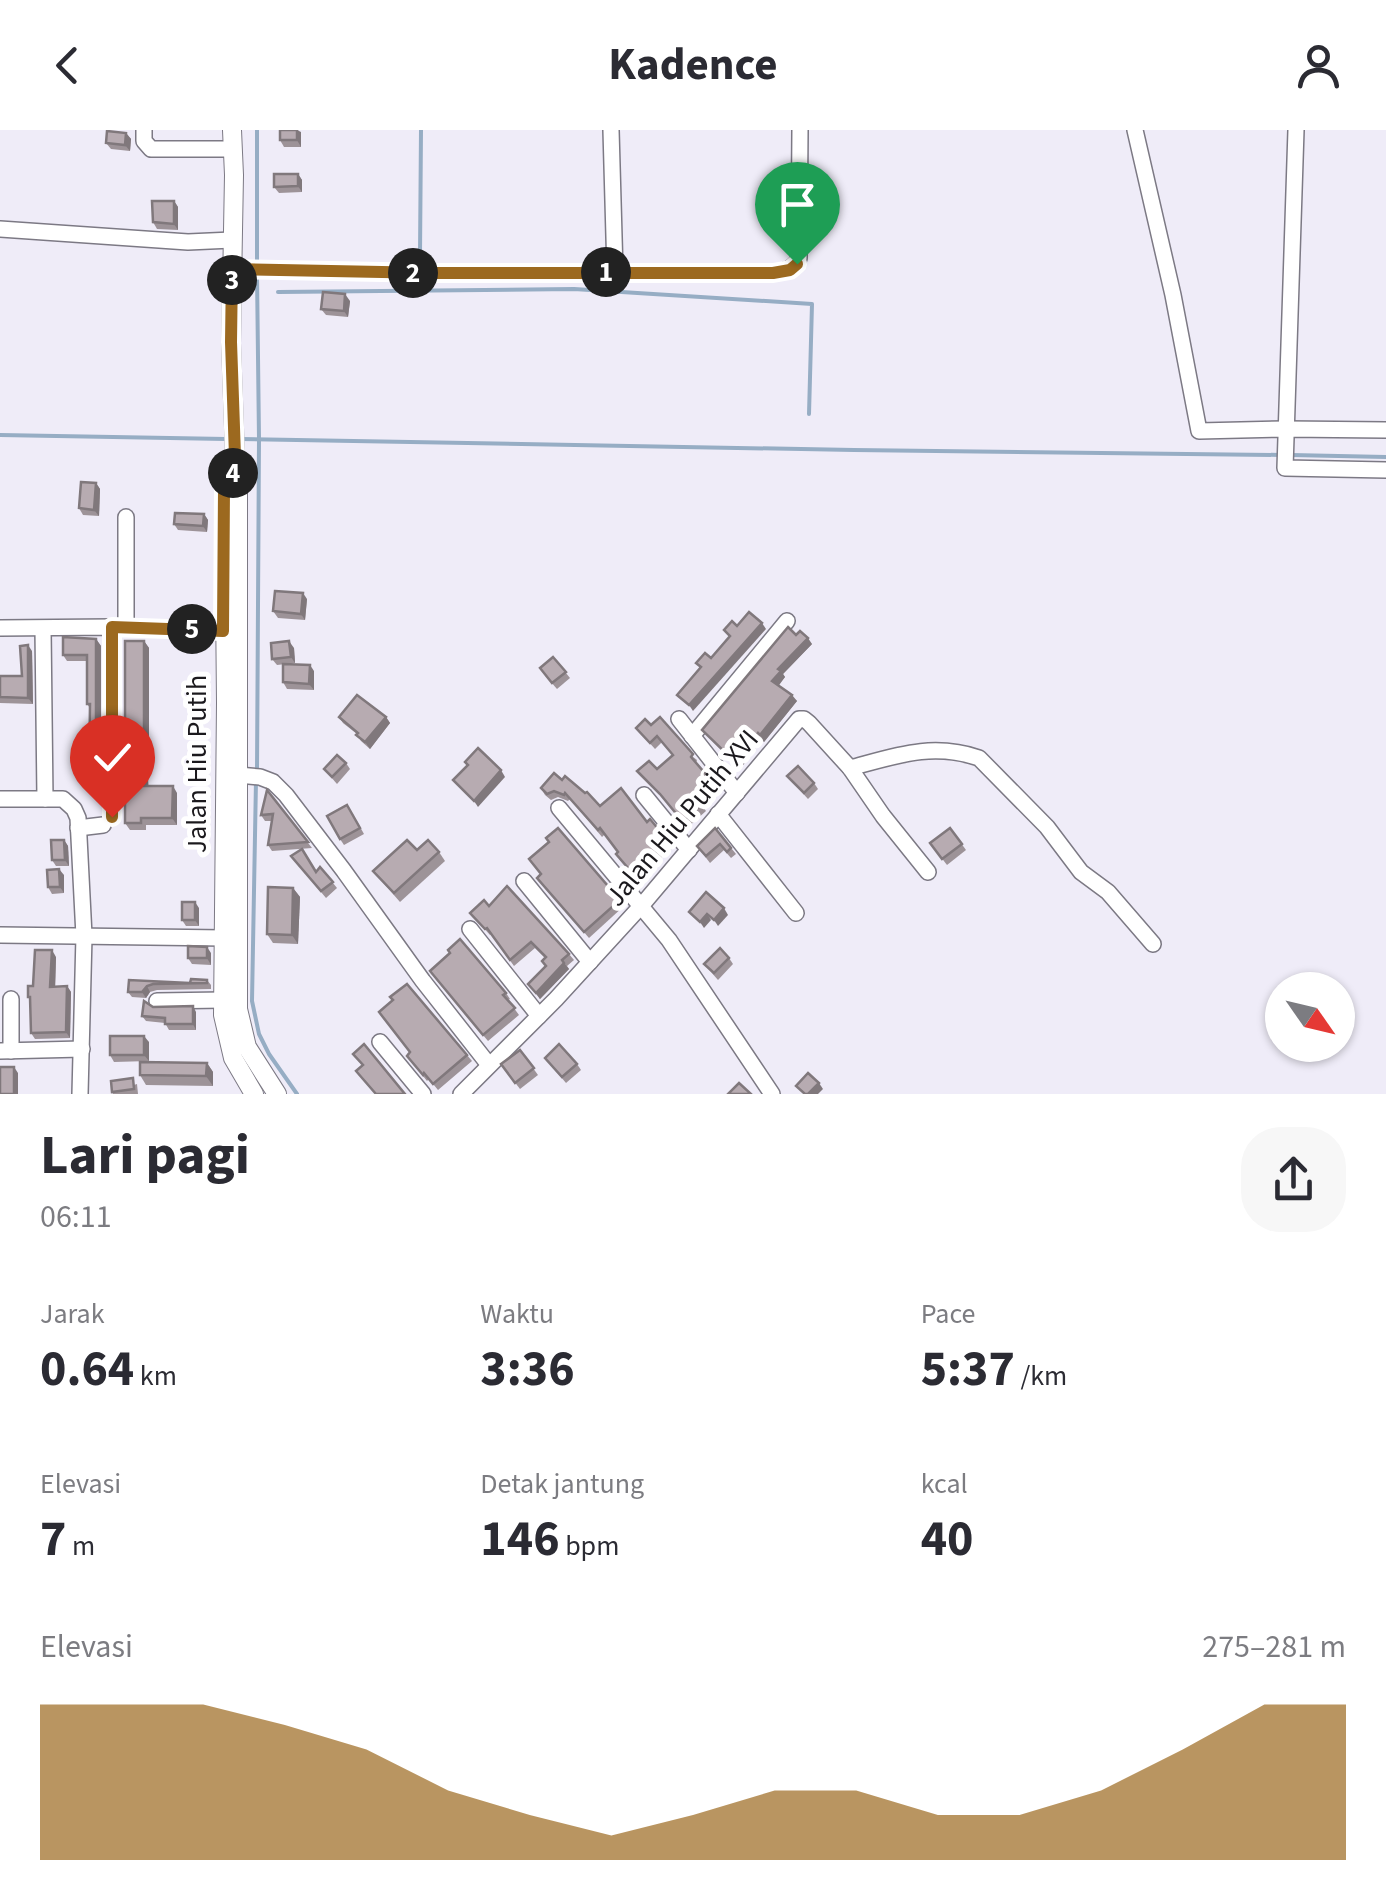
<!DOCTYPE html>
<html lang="id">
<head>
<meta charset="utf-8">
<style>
  :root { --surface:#fff; --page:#f7f7f7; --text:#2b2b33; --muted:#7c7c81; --accent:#9c691f }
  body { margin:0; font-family:"Source Sans 3",sans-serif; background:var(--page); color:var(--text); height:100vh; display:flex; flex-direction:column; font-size:38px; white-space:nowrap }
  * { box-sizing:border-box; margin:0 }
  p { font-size:32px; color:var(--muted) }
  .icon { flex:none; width:55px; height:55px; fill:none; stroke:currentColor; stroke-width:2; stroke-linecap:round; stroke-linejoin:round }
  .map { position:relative; height:964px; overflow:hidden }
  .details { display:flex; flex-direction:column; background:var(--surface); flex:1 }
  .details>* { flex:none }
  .needle { width:65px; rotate:124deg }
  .fabs { position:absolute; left:1265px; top:842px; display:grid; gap:20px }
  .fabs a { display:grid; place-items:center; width:90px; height:90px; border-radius:50%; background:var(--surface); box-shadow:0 2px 8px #0004; font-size:50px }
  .pin { position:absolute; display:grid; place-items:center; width:85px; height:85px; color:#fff; margin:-102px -42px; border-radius:50% 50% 50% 0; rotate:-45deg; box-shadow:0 0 10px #0007 }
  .pin .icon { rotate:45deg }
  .km { position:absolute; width:50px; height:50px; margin:-25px; border-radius:50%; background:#222; color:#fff; font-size:28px; line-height:50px; text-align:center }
  .round { display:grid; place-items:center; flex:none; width:105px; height:105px; border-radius:40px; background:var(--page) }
  .head { display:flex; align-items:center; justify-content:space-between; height:170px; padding:0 40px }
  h1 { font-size:55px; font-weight:700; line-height:75px }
  .figures { display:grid; grid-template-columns:repeat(3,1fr); gap:15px; height:170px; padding:10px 40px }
  .figures div { display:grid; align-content:center }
  .figures b { font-size:50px; font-weight:700 }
  .figures small { font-size:28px; font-weight:400 }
  .figures p { font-size:28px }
  .chart { height:280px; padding:20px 40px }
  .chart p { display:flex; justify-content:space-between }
  .chart svg { width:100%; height:180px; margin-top:10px; fill:var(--accent); opacity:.7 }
  header { display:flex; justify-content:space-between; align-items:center; height:130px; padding:0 40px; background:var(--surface); font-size:45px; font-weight:700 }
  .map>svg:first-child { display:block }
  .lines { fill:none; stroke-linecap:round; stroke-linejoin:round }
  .stream { stroke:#96adc4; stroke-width:4 }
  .minor-casing { stroke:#7c7984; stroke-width:18 }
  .tertiary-casing { stroke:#7c7984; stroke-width:20 }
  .minor { stroke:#fff; stroke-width:15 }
  .tertiary { stroke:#fff; stroke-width:18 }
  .wall { fill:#9d9398 }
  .shaded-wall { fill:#80787c }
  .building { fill:#b7abb1; stroke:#80787c; stroke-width:2.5 }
  .route-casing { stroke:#fff; stroke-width:20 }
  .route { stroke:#9c691f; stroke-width:12 }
  .labels { text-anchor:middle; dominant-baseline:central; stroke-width:10; stroke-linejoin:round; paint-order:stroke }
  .street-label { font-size:28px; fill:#1b191d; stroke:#fff }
</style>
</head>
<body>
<header><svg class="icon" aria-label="back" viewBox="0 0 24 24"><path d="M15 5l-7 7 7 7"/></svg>Kadence<svg class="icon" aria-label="person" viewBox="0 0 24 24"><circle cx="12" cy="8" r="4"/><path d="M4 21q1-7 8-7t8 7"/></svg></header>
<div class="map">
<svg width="1386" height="964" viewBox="0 0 1386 964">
  <rect width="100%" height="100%" fill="#efecf8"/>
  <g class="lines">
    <g class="stream">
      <polyline points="420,125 421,0"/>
      <polyline points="257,131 257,0"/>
      <polyline points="278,162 574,159 812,174 809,284"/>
      <polyline points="0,305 226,309"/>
      <polyline points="241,309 854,320 1281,325"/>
      <polyline points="1291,325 1386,327"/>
      <polyline points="257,640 259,309 257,145"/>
      <polyline points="256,650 252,871 259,904 269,924 297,964"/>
    </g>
    <defs>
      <g id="minor">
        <polyline points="144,0 144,11 151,19 232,19"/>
        <polyline points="611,0 615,142"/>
        <polyline points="1135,0 1173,165 1199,301 1286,299 1386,300"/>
        <polyline points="1296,0 1285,338 1386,340"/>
        <polyline points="0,99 188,112 232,110"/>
        <path d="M232 139 433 143H773C784 141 794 140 799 128L800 0"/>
        <polyline points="126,387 126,497"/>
        <polyline points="112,497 112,687"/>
        <polyline points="0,498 112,497 223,501"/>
        <polyline points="43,499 45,669"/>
        <polyline points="679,589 737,663"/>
        <polyline points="692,606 787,491"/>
        <path d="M850 638C895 626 932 612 979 628L1047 697 1081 742 1108 762 1153 814"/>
        <polyline points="238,645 260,647 273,652 286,665 344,741 423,851 489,935"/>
        <polyline points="644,665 689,720"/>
        <polyline points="0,669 63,669 74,679 78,688 84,806 80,964"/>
        <polyline points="559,678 669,810 772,964"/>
        <polyline points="718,684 796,783"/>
        <polyline points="78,698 103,695"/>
        <polyline points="524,751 590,832"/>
        <polyline points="470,799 539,886"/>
        <polyline points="0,805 224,808"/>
        <polyline points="157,871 223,870"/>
        <polyline points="380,912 423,964"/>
        <polyline points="0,921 82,919"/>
        <polyline points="11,921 11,869"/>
        <polyline points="461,964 556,869 642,775 799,589 804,589 809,593 850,638 883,686 928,742"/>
      </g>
      <g id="tertiary">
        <polyline points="232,0 234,45 231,213 235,326 233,347 224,359 224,368 226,573 223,885 233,928 254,964"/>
        <polyline points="233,347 238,359 238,879 247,917 277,964"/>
      </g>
    </defs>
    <use href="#minor" class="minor-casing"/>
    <use href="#tertiary" class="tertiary-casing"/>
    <use href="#minor" class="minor"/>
    <use href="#tertiary" class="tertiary"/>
  </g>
  <g class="wall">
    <polygon points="301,2 301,17 284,17 280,10"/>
    <polygon points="126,3 131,9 130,21 111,19 106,13"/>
    <polygon points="298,44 302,50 302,62 279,63 274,57"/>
    <polygon points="174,71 178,77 178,100 157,99 153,92"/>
    <polygon points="350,171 348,187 326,185 321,179"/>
    <polygon points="96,353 100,359 99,386 83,385 79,378"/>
    <polygon points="204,384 208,390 207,402 178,400 174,394"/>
    <polygon points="307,469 305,490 278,488 273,481"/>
    <polygon points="796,505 812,514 783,544 785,547 778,555 797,571 764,612 762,610 740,639 702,600"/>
    <polygon points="96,509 101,516 101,659 93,660 89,653 90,578 87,574 87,531 67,531 63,525"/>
    <polygon points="144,511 149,518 149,619 146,619 148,656 177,663 177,695 146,695 146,700 130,700 125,693"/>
    <polygon points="294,518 295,533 277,535 272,529"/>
    <polygon points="32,521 33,574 0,573 0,546 22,546"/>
    <polygon points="553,527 570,548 557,559 544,544"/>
    <polygon points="314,541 314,560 287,559 283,552"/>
    <polygon points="339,587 386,587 390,593 370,619 361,611 357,604 343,593"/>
    <polygon points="651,595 697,630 696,633 720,662 703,677 706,681 687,698 665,670 637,641 657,639 673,625 662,612 655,619 636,598"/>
    <polygon points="346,633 350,639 337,654 324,639"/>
    <polygon points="554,643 600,676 647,692 650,689 673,718 649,738 651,742 639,752 620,730 618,722 605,704 602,707 570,669 568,671 558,667 551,670 545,665 541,658"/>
    <polygon points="787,646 814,653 818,659 808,669"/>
    <polygon points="267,660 312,718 272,721 268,715 272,691 265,691 261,685"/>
    <polygon points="351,681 364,704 344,715 340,709"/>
    <polygon points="715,698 736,724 731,728 724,720 710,733 697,716"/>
    <polygon points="950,698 966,720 947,735 930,713"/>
    <polygon points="64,710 68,716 69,736 56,736 52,730"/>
    <polygon points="417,720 439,722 445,731 400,772 373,741"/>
    <polygon points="296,732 316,741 320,737 337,758 326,768"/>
    <polygon points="64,745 64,763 52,764 48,757"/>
    <polygon points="537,748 620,770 624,776 589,808"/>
    <polygon points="293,758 300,767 298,814 273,813 267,804"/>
    <polygon points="489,776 569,824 574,830 567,836 569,839 540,869 528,854 546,837 542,831 545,828 535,818 514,836 491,804 490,805 470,783"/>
    <polygon points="199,778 199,796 186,796 182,790"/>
    <polygon points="211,823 211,835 192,834 188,828"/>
    <polygon points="56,827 55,856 67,856 71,862 70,908 35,909 31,903 30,870 28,867 33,856"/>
    <polygon points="729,828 733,834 718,850 704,834"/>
    <polygon points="434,847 506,863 510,869 508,870 519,885 488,911"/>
    <polygon points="129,850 190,853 207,850 211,855 211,859 157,860 150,862 146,868 132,867 128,862"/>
    <polygon points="153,877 196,882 196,900 169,900 165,893 146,891 142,886"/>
    <polygon points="149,912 149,931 114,932 110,925"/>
    <polygon points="520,920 538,945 520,959 501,934"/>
    <polygon points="467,925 472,931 438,960 429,949 427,951 407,926"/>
    <polygon points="545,928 577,934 581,940 566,953"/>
    <polygon points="207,933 213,942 213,956 146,955 140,945"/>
    <polygon points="137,954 138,964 113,964 112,962"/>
  </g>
  <g class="shaded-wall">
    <polygon points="297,0 301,2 301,17 297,10"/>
    <polygon points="126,3 131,9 130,21 125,15"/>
    <polygon points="298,44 302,50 302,62 298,56"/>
    <polygon points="174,71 178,77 178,100 174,94"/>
    <polygon points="345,164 350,171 348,187 344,181"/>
    <polygon points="96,353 100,359 99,386 94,380"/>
    <polygon points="204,384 208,390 207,402 203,396"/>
    <polygon points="303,463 307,469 305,490 301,484"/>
    <polygon points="762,493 766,499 693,581 689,575"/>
    <polygon points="808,508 812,514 783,544 785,547 777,558 772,551 778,539"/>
    <polygon points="96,509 101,516 101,659 96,653"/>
    <polygon points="144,511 149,518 149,619 144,612"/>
    <polygon points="289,511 294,518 295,533 291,527"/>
    <polygon points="28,515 32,521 33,574 28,568"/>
    <polygon points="310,535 314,541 314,560 309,554"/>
    <polygon points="792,565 797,571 764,612 760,605"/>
    <polygon points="386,587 390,593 370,619 365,612"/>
    <polygon points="758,603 762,610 740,639 736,633"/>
    <polygon points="141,612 146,619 149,663 144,656"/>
    <polygon points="501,640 505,647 478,677 474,671"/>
    <polygon points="173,656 177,663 177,695 172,688"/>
    <polygon points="64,710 68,716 69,736 65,730"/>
    <polygon points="59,739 64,745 64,763 60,757"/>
    <polygon points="293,758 300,767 298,814 292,805"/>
    <polygon points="195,772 199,778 199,796 195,790"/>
    <polygon points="724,778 728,785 718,796 714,790"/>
    <polygon points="707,784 711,790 704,798 700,792"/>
    <polygon points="207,817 211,823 211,835 207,828"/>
    <polygon points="52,820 56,827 55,863 50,857"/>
    <polygon points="564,833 569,839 540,869 536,863"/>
    <polygon points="67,856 71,862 70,908 66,902"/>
    <polygon points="147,856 150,862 146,868 142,862"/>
    <polygon points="193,876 196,882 196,900 193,894"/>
    <polygon points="144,906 149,912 149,931 144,925"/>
    <polygon points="207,933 213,942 213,956 206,946"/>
    <polygon points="14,937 18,943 18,964 14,964"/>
    <polygon points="819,953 823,959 818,964 808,964"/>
  </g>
  <g class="building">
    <rect x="280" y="0" width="17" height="10"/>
    <polygon points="107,1 126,3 125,15 106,13"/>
    <polygon points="274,44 298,44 298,56 274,57"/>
    <polygon points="152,71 174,71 174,94 153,92"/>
    <polygon points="323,162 345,164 344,181 321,179"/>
    <polygon points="81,352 96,353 94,380 79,378"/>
    <polygon points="175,383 204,384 203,396 174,394"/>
    <polygon points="275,461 303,463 301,484 273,481"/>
    <polygon points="749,482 762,493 689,575 677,565 701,537 696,533 705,523 711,528 730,506 724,500 732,491 737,496"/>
    <polygon points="788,497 796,505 800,501 808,508 778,539 781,541 772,551 792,565 760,605 758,603 736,633 702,600"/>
    <polygon points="63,507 96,509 96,653 89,653 90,574 87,574 87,525 63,525"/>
    <polygon points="125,511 144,511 144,612 141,612 144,656 173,656 172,688 141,688 141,693 125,693"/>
    <polygon points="289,511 291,527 272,529 271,513"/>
    <polygon points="28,515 28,568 0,567 0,546 22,546 20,516"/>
    <polygon points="553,527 566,542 552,553 540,538"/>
    <polygon points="283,534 310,535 309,554 283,552"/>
    <polygon points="357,565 386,587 365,612 356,605 358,603 339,587"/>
    <polygon points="660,587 693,624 691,627 716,656 699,671 702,674 683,692 660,664 637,641 649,631 657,639 673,625 657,606 650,613 636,598 645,589 651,595"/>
    <polygon points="478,618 501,640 474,671 453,650 468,635 465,632"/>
    <polygon points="337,625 346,633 332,647 324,639"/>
    <polygon points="798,636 814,653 804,663 787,646"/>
    <polygon points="554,643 562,650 565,646 585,663 587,662 600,676 621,658 647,692 650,689 669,712 644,732 647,735 635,746 616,724 618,722 600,698 598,700 565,663 564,665 554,661 547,664 541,658"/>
    <polygon points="267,660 308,712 268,715 273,684 261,685"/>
    <polygon points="347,675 360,698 340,709 327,686"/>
    <polygon points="558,698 620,770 584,802 537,748 541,744 529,729 549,712 546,708"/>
    <polygon points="715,698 731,718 727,722 720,714 706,726 697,716"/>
    <polygon points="950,698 962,714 942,729 930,713"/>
    <polygon points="51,710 64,710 65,730 52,730"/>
    <polygon points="407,710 417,720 428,710 439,722 394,763 373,741"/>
    <polygon points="302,719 316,742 320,737 333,752 321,761 291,726"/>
    <polygon points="59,739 60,757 48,757 47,740"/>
    <polygon points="507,756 569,824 562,830 564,833 536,863 528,854 546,836 542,831 546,827 531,812 510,830 487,798 485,799 470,783 484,770 489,776"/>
    <polygon points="268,757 293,758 292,805 267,804"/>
    <polygon points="706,762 724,778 714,790 707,784 700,792 689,782"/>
    <rect x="182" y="772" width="13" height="18"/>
    <polygon points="460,809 506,863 503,865 515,878 483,905 430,841 450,823 448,820"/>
    <polygon points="188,816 207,817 207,828 188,828"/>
    <polygon points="720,818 729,828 714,843 704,834"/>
    <polygon points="35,820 52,820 50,857 67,856 66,902 31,903 30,867 28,867 28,856 33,856"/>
    <polygon points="191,849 207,850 207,853 153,854 147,856 142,862 128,862 129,850 190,853"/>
    <polygon points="407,854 467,925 433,954 424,943 423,945 407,926 410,922 379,882 393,870 390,867"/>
    <polygon points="144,871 153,877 193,876 193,894 165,894 165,888 142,886"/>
    <rect x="110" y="906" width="34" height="19"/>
    <polygon points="364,914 405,964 376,964 356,941 363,935 353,924"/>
    <polygon points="559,914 577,934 562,947 545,928"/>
    <polygon points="520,920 534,938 515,953 501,934"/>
    <polygon points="140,932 207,933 206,946 140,945"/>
    <rect x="0" y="937" width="14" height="27"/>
    <polygon points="808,943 819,953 808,964 805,964 796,956"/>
    <polygon points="133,948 134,959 112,962 111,951"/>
    <polygon points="739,953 751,964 728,964"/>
  </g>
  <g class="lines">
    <defs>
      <polyline id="route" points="112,687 112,497 223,501 224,359 233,347 235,326 231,212 232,139 433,143 773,143 790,140 797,134"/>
    </defs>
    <use href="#route" class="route-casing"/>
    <use href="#route" class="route"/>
  </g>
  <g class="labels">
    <g class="street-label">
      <text transform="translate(197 634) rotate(-90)">Jalan Hiu Putih</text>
      <text transform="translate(682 688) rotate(-50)">Jalan Hiu Putih XVI</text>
    </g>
  </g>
</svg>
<div class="fabs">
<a><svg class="needle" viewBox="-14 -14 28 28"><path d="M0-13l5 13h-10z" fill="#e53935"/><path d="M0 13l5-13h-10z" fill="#7c7c81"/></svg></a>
</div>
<div class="pin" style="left:797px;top:134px;background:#1e9e55"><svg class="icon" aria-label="arrive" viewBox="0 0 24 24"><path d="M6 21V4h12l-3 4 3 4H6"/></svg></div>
<div class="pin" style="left:112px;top:687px;background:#d93025"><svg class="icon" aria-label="check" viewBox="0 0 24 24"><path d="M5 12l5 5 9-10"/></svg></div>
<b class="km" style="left:606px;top:142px">1</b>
<b class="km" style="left:413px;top:143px">2</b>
<b class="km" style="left:232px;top:150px">3</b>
<b class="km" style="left:233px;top:343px">4</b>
<b class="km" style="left:192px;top:499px">5</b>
</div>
<section class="details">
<div class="head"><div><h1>Lari pagi</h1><p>06:11</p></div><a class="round"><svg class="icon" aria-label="share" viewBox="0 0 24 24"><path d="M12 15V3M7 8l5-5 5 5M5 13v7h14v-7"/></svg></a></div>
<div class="figures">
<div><p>Jarak</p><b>0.64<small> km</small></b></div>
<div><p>Waktu</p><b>3:36</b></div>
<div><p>Pace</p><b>5:37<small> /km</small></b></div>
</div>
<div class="figures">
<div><p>Elevasi</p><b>7<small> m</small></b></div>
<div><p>Detak jantung</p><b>146<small> bpm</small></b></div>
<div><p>kcal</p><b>40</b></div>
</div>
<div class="chart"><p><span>Elevasi</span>275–281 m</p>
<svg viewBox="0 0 160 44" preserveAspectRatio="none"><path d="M0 44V6L10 6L20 6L30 11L40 17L50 27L60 33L70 38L80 33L90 27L100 27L110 33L120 33L130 27L140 17L150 6L160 6V44z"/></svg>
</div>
</section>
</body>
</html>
